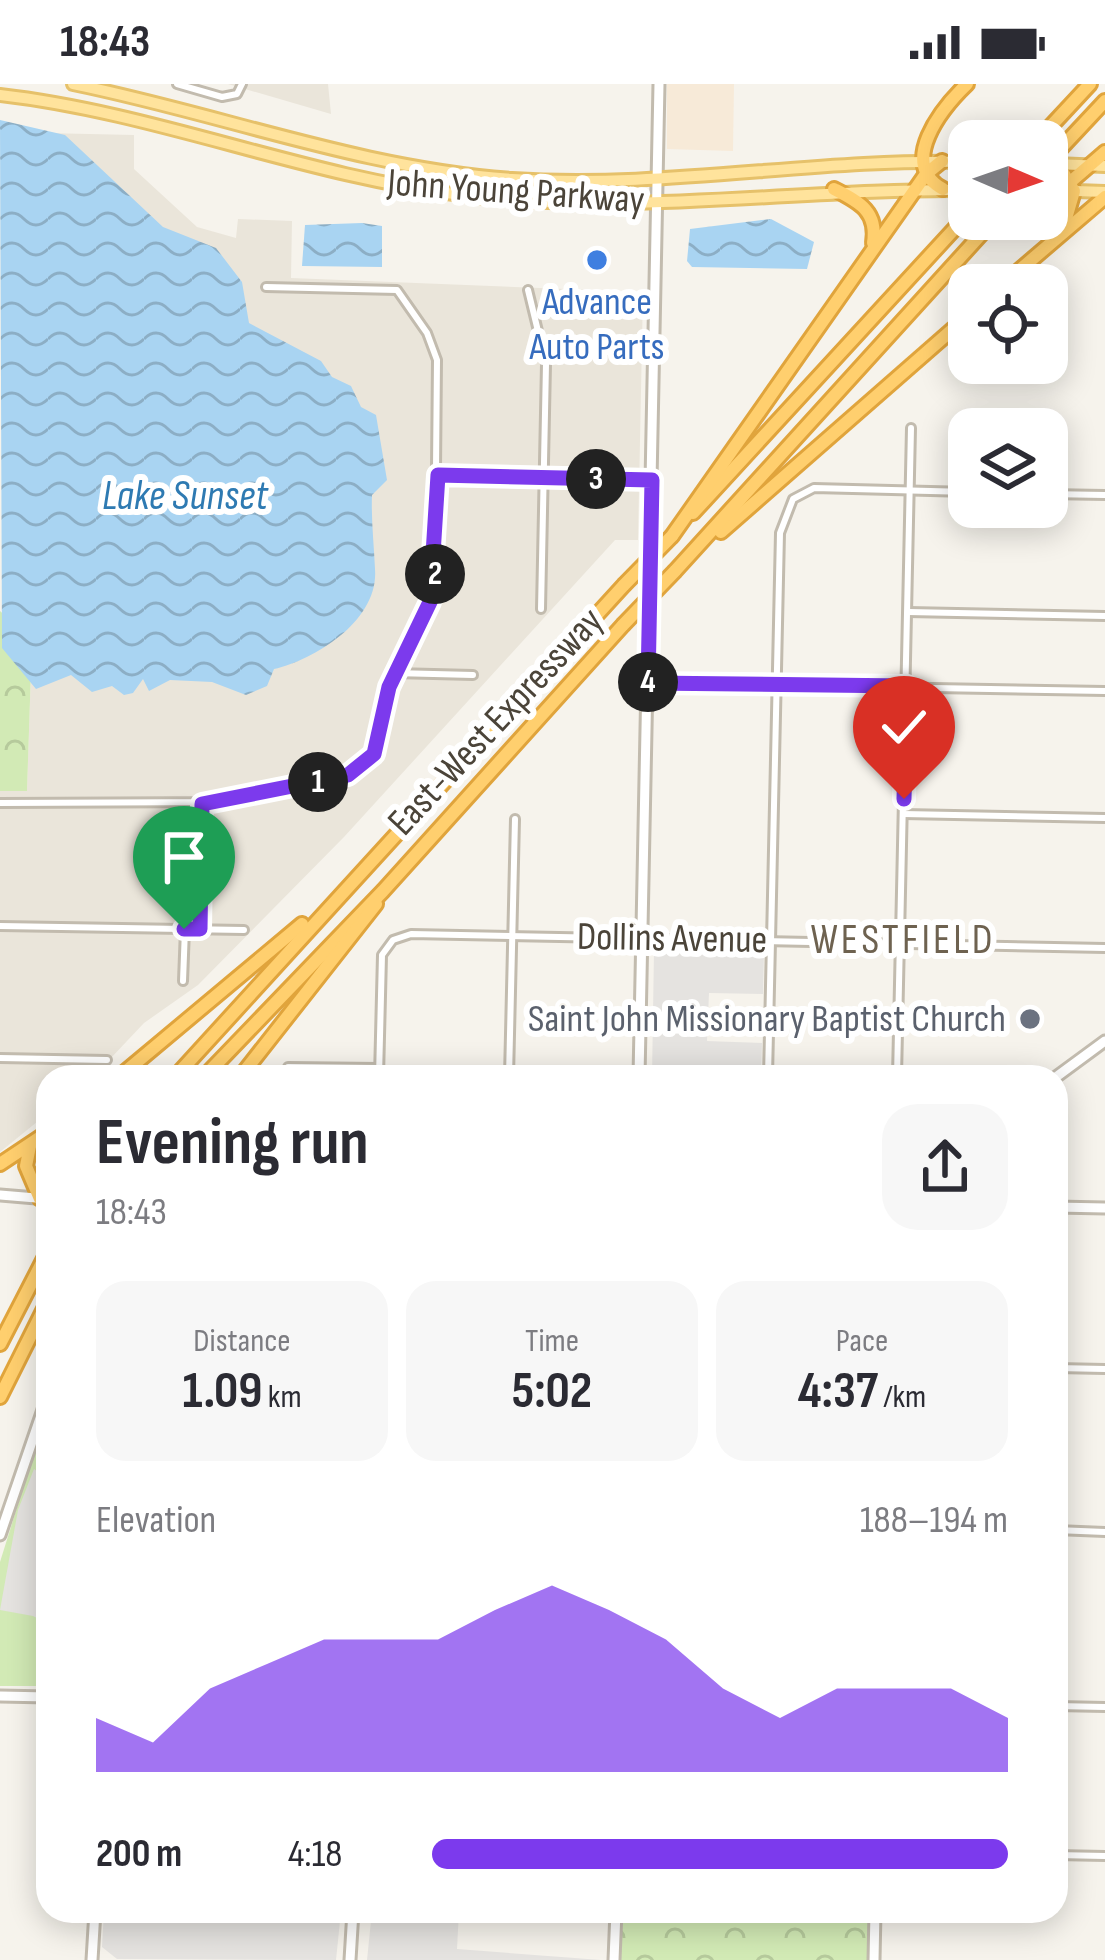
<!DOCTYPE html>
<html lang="en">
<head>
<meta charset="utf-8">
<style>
  :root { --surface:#fff; --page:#f7f7f7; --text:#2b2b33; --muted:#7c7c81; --accent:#7c3aed }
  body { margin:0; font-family:"Sofia Sans Condensed",sans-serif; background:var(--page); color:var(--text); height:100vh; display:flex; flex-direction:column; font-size:45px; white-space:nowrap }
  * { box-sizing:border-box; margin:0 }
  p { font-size:39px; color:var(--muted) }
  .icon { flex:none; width:66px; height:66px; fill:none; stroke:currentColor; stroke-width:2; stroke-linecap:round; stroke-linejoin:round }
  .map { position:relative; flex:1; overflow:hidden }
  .drawer { position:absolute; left:36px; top:981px; width:1032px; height:858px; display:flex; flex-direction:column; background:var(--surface); border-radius:36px; box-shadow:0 6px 30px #0003 }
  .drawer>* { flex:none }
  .needle { width:78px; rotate:92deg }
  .fabs { position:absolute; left:948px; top:36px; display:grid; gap:24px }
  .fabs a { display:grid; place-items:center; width:120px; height:120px; border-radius:24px; background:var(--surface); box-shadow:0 6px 30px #0003; font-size:60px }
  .pin { position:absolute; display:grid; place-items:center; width:102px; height:102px; color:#fff; margin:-123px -51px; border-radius:50% 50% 50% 0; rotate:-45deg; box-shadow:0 0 12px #0007 }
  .pin .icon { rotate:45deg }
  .km { position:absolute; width:60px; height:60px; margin:-30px; border-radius:50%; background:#222; color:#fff; font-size:33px; line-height:60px; text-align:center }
  .round { display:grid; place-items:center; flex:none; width:126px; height:126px; border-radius:36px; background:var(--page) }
  .overview { display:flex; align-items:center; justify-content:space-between; height:204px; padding:0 60px }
  h1 { font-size:66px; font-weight:700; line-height:90px }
  .stats { display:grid; grid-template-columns:repeat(3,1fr); gap:18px; height:204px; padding:12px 60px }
  .stats div { display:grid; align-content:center; border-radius:30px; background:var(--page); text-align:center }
  .stats b { font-size:51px; font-weight:700 }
  .stats small { font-size:33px; font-weight:400 }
  .stats p { font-size:33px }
  .chart { height:336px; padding:24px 60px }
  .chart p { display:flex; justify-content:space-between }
  .chart svg { width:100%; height:216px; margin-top:12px; fill:var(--accent); opacity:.7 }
  ul { padding:0 60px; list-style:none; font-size:39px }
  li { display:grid; grid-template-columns:192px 144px 1fr; align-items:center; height:90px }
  li i { height:30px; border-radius:15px; background:var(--accent) }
  .status { display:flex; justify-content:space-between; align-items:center; height:84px; padding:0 60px; background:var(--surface); direction:ltr }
  .status svg { height:33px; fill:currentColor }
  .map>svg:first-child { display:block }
  .residential { fill:#eae5da }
  .commercial { fill:#f7ead8 }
  .grass { fill:#d2eab5 }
  .park { fill:url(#park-crowns) }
  .parking { fill:#e5e3e0 }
  .water { fill:url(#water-waves) }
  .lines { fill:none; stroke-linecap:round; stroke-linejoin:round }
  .minor-casing { stroke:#c2bbae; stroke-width:12 }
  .tertiary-casing { stroke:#c2bbae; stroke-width:15 }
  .primary-casing { stroke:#e6c16a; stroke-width:16 }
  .motorway-casing { stroke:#e0a43c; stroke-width:18 }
  .minor { stroke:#fff; stroke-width:6 }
  .tertiary { stroke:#fff; stroke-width:9 }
  .primary { stroke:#ffe39c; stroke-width:10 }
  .motorway { stroke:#ffcf6e; stroke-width:12 }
  .motorway-bridge-casing { stroke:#e0a43c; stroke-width:18; stroke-linecap:butt }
  .motorway-bridge { stroke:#ffcf6e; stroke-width:12 }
  .route-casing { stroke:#fff; stroke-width:24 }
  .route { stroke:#7c3aed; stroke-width:15 }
  .shop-dot { fill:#3f7fe0; stroke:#fff; stroke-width:4.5 }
  .worship-dot { fill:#6b7280; stroke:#fff; stroke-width:4.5 }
  .labels { text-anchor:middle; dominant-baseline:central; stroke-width:12; stroke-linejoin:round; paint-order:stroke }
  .street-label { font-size:39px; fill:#4b4439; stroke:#fff }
  .shop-label { font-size:39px; fill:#366cbe; stroke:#fff }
  .worship-label { font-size:39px; fill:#5b616d; stroke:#fff; text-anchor:end }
  .water-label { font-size:42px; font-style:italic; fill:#2e7ab2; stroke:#fff }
  .neighbourhood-label { font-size:42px; letter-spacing:3px; fill:#6e6250; stroke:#fff }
</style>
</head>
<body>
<div class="status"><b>18:43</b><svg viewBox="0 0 49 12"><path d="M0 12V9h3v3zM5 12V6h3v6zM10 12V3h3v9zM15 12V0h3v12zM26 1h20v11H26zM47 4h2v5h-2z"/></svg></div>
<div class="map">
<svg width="1105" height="1876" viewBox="0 0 1105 1876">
  <defs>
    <pattern id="park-crowns" width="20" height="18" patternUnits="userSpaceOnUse" patternTransform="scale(3)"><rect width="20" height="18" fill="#d2eab5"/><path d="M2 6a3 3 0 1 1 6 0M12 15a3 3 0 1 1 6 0" fill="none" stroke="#b6ca9c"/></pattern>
    <pattern id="water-waves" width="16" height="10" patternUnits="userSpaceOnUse" patternTransform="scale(3)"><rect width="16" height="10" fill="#a9d4f2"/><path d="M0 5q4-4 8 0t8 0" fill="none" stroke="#8caec5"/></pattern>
  </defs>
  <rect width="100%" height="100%" fill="#f6f3ec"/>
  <g class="residential">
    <polygon points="228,0 328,0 331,30"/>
    <polygon points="0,48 134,51 134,85 197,143 236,154 238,135 292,137 291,194 643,208 638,456 615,456 344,753 198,901 144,939 93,993 48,993 48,1029 0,1068 0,707 27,706 32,557"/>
  </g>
  <polygon class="commercial" points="667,0 734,0 733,67 667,65"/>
  <polygon class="grass" points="48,1324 48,1602 0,1602 0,1478"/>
  <g class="park">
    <polygon points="0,527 32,556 27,707 0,707"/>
    <polygon points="624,1827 869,1827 867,1876 619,1876"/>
  </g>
  <g class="parking">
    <polygon points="654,867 764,869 763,910 709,909 707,957 762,959 761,993 652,993"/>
    <polygon points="34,1385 48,1395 48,1550 39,1549 39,1535 33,1532 0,1526 18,1426"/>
    <polygon points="104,1827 341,1827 336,1876 117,1875 102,1863"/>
    <polygon points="372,1827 459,1827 457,1865 601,1876 367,1876"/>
  </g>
  <g class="water">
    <path d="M0 36 65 51 163 143 216 164 242 198 249 239 321 277 332 293 351 302 361 323 376 331 387 396 372 411C371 435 374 461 375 485 379 536 316 575 274 585L267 602 246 611 212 598 170 596 149 607 143 595 133 609 124 611 112 602 92 608 71 591 36 605 2 564Z"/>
    <polygon points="771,135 814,158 807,185 692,183 687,177 690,145"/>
    <polygon points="362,139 382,142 382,183 302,182 305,141"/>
  </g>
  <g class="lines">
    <defs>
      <g id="minor">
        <polyline points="177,0 222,13 237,10 242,0"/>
        <polyline points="528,206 546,280 541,525"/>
        <polyline points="439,391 652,396"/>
        <polyline points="1047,410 1105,411"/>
        <polyline points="908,528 1105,532"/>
        <polyline points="394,589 473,591"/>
        <polyline points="648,599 1105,607"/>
        <polyline points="0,719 228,718 348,691 366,680 380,658 389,603 422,542 435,494 437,276 427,249 397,206 266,203"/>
        <polyline points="903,730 1105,734"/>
        <polyline points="0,842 244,846"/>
        <polyline points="200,845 203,720"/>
        <polyline points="183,897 185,845"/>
        <polyline points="0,974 107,976"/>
        <polyline points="288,983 379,984"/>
        <polyline points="379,993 382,871 393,856 411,850 1105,864"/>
        <polyline points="509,993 515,735"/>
        <polyline points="768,993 780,449 793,415 814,404 969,408"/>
        <polyline points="897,993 911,344"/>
        <polyline points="1056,1284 1105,1285"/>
        <polyline points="1056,1446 1105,1448"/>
        <polyline points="1056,1622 1105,1623"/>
        <polyline points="1056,1771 1105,1772"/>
      </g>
      <g id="tertiary">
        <polyline points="639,993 659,0"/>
        <polyline points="1056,993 1105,957"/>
        <polyline points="0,1111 48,1115"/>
        <polyline points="1056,1123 1105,1124"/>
        <polyline points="0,1451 48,1311"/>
        <polyline points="0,1612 48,1613"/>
        <polyline points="92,1876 95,1827"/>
        <polyline points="350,1876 353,1827"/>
        <polyline points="614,1876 616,1827"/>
        <polyline points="874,1876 875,1827"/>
      </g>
      <g id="primary">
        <path d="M73 0C221 30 360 84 512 95 666 105 816 74 969 78"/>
        <path d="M0 11C157 29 304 92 461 111 630 133 800 104 969 106"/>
        <polyline points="1054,80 1105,82"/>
        <polyline points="1047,106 1105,108"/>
      </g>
      <g id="motorway">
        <polyline points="1037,57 1090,0"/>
        <polyline points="1047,79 1105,17"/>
        <polyline points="1058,80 1074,107 1065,138"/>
        <path d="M834 105C859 118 878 127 873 159"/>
        <path d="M943 105C897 80 942 24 967 0"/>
        <polyline points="1061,106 1105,68"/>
        <polyline points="1002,201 1105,113"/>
        <polyline points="693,429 969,129"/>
        <polyline points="721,448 969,231"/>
        <polyline points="672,452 926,90 942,77"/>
        <polyline points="675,487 995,135"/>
        <polyline points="119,993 302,840"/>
        <polyline points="175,993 624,501"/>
        <polyline points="204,993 383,807 623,541"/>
        <polyline points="240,993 376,820"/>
        <polyline points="30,1062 26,1082 40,1115"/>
        <polyline points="0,1080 48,1048"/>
        <polyline points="0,1260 48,1167"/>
        <polyline points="0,1313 48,1217"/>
      </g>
    </defs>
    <use href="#minor" class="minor-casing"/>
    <use href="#tertiary" class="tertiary-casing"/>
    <use href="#primary" class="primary-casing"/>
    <use href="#motorway" class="motorway-casing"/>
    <use href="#minor" class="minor"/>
    <use href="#tertiary" class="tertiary"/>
    <use href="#primary" class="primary"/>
    <use href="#motorway" class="motorway"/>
    <defs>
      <g id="motorway-bridge">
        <polyline points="624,501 672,452"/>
        <polyline points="623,541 675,487"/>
      </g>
    </defs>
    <use href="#motorway-bridge" class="motorway-bridge-casing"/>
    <use href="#motorway-bridge" class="motorway-bridge"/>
  </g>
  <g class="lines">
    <defs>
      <polyline id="route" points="184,845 200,845 202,720 348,691 374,670 389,603 430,518 438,391 652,396 648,599 907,602 904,715"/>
    </defs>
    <use href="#route" class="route-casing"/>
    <use href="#route" class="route"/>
  </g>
  <circle class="shop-dot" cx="597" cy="176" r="12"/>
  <circle class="worship-dot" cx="1030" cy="935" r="12"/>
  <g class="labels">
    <g class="street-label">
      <text transform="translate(516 108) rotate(4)">John Young Parkway</text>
      <text transform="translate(496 638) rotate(-47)">East-West Expressway</text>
      <text transform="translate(672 855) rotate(1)">Dollins Avenue</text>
    </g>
    <g class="shop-label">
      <text x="597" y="218">Advance<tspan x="597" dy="45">Auto Parts</tspan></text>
    </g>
    <g class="worship-label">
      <text x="1006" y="935">Saint John Missionary Baptist Church</text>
    </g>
    <g class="water-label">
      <text x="185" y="412">Lake Sunset</text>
    </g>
    <g class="neighbourhood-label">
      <text x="903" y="856">WESTFIELD</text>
    </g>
  </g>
</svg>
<div class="fabs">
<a><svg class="needle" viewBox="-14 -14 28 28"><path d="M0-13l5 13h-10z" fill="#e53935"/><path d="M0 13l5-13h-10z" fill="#7c7c81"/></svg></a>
<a><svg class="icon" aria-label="locate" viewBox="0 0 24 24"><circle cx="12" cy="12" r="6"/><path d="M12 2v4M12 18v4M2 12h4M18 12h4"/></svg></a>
<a><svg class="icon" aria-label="layers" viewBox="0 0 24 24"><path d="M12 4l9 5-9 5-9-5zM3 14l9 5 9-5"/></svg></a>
</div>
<div class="pin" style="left:184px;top:845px;background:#1e9e55"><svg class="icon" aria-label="arrive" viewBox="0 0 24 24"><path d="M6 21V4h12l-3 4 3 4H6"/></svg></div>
<div class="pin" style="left:904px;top:715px;background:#d93025"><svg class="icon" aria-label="check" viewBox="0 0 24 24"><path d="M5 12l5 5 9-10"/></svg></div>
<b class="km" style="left:318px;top:698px">1</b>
<b class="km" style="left:435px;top:490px">2</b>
<b class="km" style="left:596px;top:395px">3</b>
<b class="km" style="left:648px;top:598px">4</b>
<section class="drawer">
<div class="overview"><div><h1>Evening run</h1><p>18:43</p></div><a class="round"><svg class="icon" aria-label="share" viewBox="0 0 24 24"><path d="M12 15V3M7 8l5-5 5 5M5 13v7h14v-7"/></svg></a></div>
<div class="stats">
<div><p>Distance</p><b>1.09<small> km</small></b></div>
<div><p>Time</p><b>5:02</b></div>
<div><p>Pace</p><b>4:37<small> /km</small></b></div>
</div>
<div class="chart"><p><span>Elevation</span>188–194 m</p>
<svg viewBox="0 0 160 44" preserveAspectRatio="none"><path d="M0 44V33L10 38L20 27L30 22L40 17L50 17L60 17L70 11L80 6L90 11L100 17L110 27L120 33L130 27L140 27L150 27L160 33V44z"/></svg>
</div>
<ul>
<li><b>200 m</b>4:18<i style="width:100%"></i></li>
</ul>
</section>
</div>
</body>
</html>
